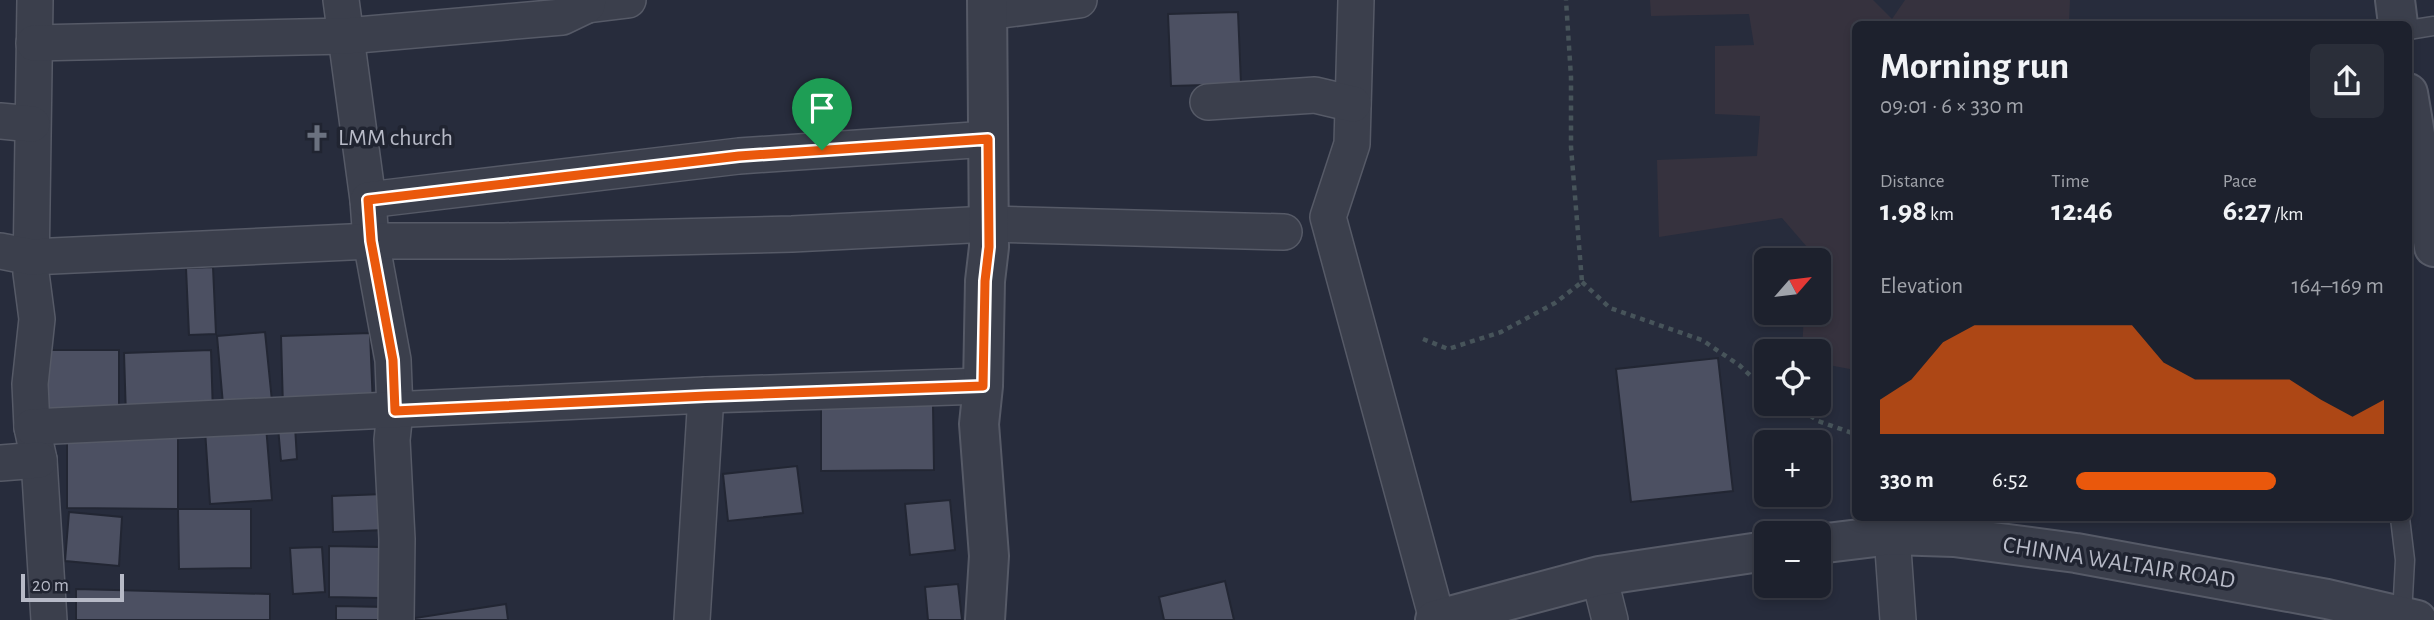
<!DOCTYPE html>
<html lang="en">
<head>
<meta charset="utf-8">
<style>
  :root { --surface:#1d212d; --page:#2a2e39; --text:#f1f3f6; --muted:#a0a3aa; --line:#3b3e49; --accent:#ea580c }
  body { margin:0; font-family:"Alegreya Sans",sans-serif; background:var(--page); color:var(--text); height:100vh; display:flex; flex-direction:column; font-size:26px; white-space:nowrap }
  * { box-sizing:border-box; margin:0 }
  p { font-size:23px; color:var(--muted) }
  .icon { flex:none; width:38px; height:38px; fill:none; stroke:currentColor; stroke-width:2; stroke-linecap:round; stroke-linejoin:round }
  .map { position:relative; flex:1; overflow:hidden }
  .panel { position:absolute; left:1852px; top:21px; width:560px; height:500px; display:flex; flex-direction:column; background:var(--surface); border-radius:10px; box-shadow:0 4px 10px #0003,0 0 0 2px var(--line) }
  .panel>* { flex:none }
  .needle { width:46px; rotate:62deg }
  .buttons { position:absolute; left:1754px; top:248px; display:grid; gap:14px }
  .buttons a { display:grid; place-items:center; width:77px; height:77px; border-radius:10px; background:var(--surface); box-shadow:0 4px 10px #0003,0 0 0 2px var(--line); font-size:35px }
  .scale { position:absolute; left:21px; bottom:18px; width:103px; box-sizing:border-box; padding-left:7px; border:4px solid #b7bac7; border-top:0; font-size:19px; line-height:24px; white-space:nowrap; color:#b7bac7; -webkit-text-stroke:5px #202431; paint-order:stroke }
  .pin { position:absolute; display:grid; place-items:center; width:60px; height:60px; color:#fff; margin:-72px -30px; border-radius:50% 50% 50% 0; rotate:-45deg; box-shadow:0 0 7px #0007 }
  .pin .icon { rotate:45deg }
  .round { display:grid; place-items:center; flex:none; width:74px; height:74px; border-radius:10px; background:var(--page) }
  .headline { display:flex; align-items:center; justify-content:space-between; height:119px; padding:0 28px }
  h1 { font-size:38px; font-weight:600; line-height:52px }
  .stats { display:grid; grid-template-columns:repeat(3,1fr); gap:10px; height:119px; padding:7px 28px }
  .stats div { display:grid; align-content:center }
  .stats b { font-size:30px; font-weight:600 }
  .stats small { font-size:19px; font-weight:400 }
  .stats p { font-size:19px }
  .chart { height:196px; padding:14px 28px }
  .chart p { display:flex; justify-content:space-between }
  .chart svg { width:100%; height:126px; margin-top:7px; fill:var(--accent); opacity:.7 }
  ul { padding:0 28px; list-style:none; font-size:23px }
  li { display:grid; grid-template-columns:112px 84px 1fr; align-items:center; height:52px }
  li i { height:18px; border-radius:9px; background:var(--accent) }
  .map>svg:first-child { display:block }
  .medical { fill:#36323e }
  .building { fill:#4c5062; stroke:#222633; stroke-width:2 }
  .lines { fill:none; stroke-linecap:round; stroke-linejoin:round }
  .service-casing { stroke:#565a67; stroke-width:21 }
  .minor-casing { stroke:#565a67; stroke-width:38 }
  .tertiary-casing { stroke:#565a67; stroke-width:42 }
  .path { stroke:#47545a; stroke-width:4.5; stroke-dasharray:5 5; stroke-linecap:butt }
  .service { stroke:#3b3f4c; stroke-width:18 }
  .minor { stroke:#3b3f4c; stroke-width:35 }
  .tertiary { stroke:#3b3f4c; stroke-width:38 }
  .route-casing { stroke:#fff; stroke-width:14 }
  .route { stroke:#ea580c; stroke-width:9 }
  .labels { text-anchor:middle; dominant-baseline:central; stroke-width:7; stroke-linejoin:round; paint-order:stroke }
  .poi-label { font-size:24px; fill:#b7bac7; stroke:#202431; text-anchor:start }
  .street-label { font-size:24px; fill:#b7bac7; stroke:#202431 }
</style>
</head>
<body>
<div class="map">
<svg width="2434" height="620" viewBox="0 0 2434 620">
  <rect width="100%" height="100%" fill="#272c3c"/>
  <polygon class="medical" points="1650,0 1873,0 1892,19 1905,0 2070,0 2069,22 2119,24 1961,24 1958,22 1855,24 1855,370 1818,363 1818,352 1802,352 1804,313 1818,313 1818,261 1807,261 1807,247 1782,218 1659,237 1657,160 1757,156 1760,116 1715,114 1715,46 1754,45 1749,14 1651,16"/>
  <g class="building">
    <polygon points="1238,12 1241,84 1171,86 1168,14"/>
    <polygon points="213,267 216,334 189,335 186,268"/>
    <polygon points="265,332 273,411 224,416 217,336"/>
    <polygon points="370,333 373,406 283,408 281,336"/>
    <polygon points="46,350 119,350 119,421 45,420"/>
    <polygon points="211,350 213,414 126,417 124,353"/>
    <polygon points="1718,358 1733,491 1631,502 1616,369"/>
    <polygon points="821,405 933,405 934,470 821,471"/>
    <polygon points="266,426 272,500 210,504 205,430"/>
    <polygon points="295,426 297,459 281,461 278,427"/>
    <polygon points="67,437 178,438 178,509 67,508"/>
    <polygon points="797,466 803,513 728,521 723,474"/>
    <polygon points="384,494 385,530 333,532 332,496"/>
    <polygon points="950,500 955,550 910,555 905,504"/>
    <polygon points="178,509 251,509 251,568 179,569"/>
    <polygon points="69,512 122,517 119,566 65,561"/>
    <polygon points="329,546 380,547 380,598 329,597"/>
    <polygon points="322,547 325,592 293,594 290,548"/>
    <polygon points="1225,581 1234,620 1164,620 1159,597"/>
    <polygon points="958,584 962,620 928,620 925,587"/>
    <polygon points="76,589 270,594 270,620 76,620"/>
    <polygon points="506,604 508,620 415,620 415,618"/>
    <polygon points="336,606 387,607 387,620 336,620"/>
  </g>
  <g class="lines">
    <defs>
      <g id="service">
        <polyline points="2408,30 2434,26"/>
        <polyline points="2400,518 2405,560 2402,615"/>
      </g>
      <g id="minor">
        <polyline points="35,0 31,273 37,319 30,384 32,427 39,460 49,620"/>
        <polyline points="341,0 368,200 371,241 393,360 395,411 392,440 397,539 396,620"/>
        <polyline points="1356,0 1352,144 1328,217 1437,619"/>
        <polyline points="587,5 628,0"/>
        <polyline points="987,12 1079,0"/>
        <polyline points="34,43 346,36 562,17 587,5 588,0"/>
        <polyline points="1208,102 1315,95 1353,104"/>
        <polyline points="0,121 32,124"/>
        <polyline points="368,200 739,156 988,139"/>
        <polyline points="0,251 31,257 371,241 504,241 792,234 989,224 1284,232"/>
        <polyline points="32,427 706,395"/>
        <polyline points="0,463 39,460"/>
        <polyline points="1892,535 1898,620"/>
        <polyline points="1599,576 1610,620"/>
        <polyline points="692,620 706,395 983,386"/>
      </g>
      <g id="tertiary">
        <polyline points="2395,0 2398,24"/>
        <polyline points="2408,93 2434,247"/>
        <polyline points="1818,544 1892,535 1954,537 2076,553 2327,599 2417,620"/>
        <polyline points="985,620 989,556 979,424 983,386 985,281 989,247 987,0"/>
        <polyline points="1435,620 1599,576 1766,551"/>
      </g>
    </defs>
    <use href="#service" class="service-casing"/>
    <use href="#minor" class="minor-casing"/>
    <use href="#tertiary" class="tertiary-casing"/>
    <g class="path">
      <polyline points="1582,282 1610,308 1702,340 1739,365 1766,390"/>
      <polyline points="1423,339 1448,349 1501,332 1555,303 1582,282 1571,147 1571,77 1566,0"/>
      <polyline points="1794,404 1818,421 1855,434"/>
    </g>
    <use href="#service" class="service"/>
    <use href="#minor" class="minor"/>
    <use href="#tertiary" class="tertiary"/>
  </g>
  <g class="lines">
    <defs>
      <polygon id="route" points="988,139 989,247 985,281 983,386 706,396 395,411 393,360 371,241 368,200 739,156"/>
    </defs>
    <use href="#route" class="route-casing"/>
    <use href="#route" class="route"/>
  </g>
  <defs>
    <symbol id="church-bare" viewBox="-9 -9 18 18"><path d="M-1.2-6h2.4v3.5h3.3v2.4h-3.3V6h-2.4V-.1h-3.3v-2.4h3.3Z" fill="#6b7280" stroke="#202431" stroke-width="2.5" paint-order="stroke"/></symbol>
  </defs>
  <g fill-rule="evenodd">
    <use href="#church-bare" x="298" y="119" width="38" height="38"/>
  </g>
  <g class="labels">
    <g class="poi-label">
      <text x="338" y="138">LMM church</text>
    </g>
    <g class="street-label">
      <text transform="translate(2119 563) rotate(9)">CHINNA WALTAIR ROAD</text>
    </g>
  </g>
</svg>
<div class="buttons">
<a><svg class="needle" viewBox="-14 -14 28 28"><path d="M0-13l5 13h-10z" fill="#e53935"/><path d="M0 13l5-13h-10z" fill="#a0a3aa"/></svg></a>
<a><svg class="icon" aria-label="locate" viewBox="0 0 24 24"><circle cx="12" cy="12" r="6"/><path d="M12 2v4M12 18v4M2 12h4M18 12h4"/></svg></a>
<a>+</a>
<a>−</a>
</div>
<div class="scale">20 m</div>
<div class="pin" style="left:822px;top:150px;background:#1e9e55"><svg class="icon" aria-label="arrive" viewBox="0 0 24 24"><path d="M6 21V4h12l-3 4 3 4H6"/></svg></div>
<section class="panel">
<div class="headline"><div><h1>Morning run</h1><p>09:01 · 6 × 330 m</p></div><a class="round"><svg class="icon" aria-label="share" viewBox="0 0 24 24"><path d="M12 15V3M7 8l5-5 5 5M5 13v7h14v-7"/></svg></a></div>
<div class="stats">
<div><p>Distance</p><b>1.98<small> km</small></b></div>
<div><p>Time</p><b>12:46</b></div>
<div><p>Pace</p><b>6:27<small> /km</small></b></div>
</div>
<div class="chart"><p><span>Elevation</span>164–169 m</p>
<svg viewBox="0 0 160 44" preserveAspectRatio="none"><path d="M0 44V32L10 25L20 12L30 6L40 6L50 6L60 6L70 6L80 6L90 19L100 25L110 25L120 25L130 25L140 32L150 38L160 32V44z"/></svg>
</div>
<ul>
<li><b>330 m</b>6:52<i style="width:65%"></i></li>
</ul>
</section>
</div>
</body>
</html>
